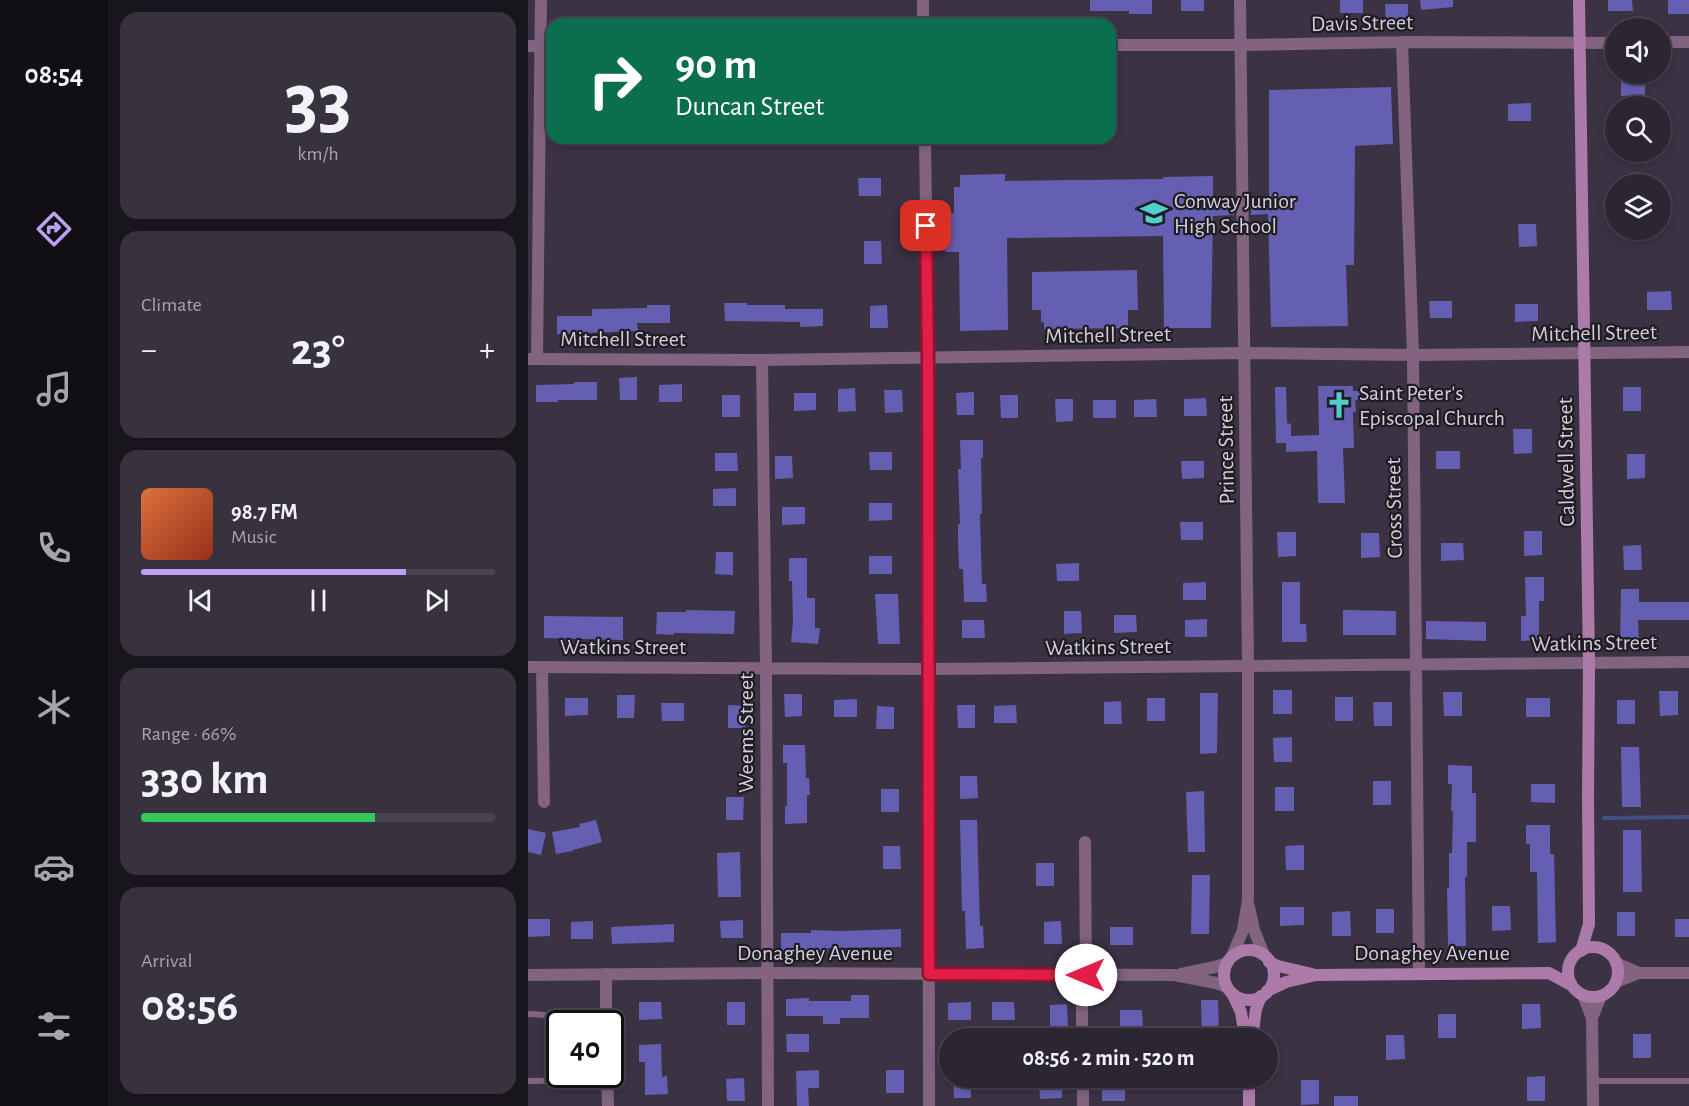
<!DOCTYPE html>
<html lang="en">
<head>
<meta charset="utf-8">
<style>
	body { margin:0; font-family:"Alegreya Sans",sans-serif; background:#38323f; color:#f1f3f6; height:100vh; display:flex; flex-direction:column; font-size:22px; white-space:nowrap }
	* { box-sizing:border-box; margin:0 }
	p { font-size:20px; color:#a6a5ac }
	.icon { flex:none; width:33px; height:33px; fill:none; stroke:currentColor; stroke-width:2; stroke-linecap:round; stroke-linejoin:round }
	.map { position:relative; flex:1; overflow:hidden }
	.drawer { display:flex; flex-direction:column; gap:12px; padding:12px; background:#18151c; width:420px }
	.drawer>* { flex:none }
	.guide { position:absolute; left:18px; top:18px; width:570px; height:126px; border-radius:18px; box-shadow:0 3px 9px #0003,0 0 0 2px #48434e; background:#0b6e4f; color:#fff; overflow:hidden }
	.fabs { position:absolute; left:1077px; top:18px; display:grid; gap:12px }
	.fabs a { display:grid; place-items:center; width:66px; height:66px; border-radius:50%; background:#2c2633; box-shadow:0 3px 9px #0003,0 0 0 2px #48434e; font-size:30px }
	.speed { position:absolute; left:18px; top:1010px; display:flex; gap:12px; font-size:30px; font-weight:700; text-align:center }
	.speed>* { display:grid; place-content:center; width:78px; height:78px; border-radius:50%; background:#2c2633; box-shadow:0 3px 9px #0003,0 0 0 2px #48434e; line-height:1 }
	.speed .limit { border:3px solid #111; border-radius:9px; background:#fff; color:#111 }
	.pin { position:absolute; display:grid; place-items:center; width:51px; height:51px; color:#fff; margin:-26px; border-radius:12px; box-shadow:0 3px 9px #0006 }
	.me { position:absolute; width:66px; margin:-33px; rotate:270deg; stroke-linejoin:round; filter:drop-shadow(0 0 4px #0008) }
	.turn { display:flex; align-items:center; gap:21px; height:126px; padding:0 30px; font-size:27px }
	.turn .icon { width:78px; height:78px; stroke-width:2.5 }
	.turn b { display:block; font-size:42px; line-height:51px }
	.big { font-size:45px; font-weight:700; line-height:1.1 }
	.drawer .tile { flex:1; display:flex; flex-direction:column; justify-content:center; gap:9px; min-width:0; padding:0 21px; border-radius:18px; background:#38323f }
	.drawer .dial { align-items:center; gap:0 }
	.dial b { font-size:78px; line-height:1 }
	.song { display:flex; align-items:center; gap:18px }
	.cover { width:72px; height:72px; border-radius:9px; background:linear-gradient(135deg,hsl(20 70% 55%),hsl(10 70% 35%)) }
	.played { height:6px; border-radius:3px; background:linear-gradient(90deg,#bca0f2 75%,#48434e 75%) }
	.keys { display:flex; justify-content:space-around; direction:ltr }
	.heat { display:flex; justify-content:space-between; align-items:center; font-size:33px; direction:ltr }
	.charge { height:9px; border-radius:4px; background:linear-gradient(90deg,#34c759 66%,#48434e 0) }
	.trip { position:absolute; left:411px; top:1028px; width:339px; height:60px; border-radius:30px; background:#2c2633; box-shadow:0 3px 9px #0003,0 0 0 2px #48434e; font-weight:700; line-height:60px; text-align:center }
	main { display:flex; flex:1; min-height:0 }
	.menu { display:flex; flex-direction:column; width:108px; justify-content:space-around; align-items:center; background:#120f14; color:#a6a5ac }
	.menu .icon { width:42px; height:42px }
	.menu .selected { color:#bca0f2 }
	.menu b { font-size:27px; color:#f1f3f6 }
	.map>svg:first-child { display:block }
</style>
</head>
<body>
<main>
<nav class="menu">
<b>08:54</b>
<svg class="icon selected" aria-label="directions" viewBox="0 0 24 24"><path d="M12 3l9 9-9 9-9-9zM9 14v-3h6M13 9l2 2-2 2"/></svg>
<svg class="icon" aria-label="music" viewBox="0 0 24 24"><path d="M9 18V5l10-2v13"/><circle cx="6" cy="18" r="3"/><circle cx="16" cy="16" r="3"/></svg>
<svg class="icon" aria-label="phone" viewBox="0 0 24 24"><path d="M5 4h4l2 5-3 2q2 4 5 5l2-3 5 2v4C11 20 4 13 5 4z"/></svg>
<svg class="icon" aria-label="climate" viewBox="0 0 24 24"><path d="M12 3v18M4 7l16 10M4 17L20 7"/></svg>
<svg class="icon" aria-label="car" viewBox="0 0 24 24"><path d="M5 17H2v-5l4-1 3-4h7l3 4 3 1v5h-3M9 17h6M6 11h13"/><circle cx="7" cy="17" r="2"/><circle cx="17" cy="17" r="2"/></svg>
<svg class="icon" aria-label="filters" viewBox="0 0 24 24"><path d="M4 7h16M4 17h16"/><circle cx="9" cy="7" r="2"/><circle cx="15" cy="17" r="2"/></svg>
</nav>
<section class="drawer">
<div class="tile dial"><b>33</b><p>km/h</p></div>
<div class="tile"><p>Climate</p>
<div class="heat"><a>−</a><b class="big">23°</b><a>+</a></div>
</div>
<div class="tile">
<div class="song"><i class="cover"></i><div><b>98.7 FM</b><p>Music</p></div></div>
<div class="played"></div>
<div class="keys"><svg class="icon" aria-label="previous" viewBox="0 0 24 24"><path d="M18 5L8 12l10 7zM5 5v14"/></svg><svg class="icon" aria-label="pause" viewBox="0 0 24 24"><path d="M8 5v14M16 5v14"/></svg><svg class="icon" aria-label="next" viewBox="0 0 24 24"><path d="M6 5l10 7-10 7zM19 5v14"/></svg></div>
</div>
<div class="tile"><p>Range · 66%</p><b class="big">330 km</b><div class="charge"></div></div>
<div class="tile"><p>Arrival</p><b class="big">08:56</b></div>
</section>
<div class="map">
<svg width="1161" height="1106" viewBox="0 0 1161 1106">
	<rect width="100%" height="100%" fill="#3b3244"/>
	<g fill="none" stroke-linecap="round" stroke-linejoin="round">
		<!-- stream -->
		<path stroke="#405085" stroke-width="4" d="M1076,818L1161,817"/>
	</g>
	<!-- building -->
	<path fill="#655fb2" d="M562,0H624V14H601V11H562Z
		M653,0H676V11H653Z
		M812,0H835V13H812Z
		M892,0H925V7L893,10Z
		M1080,0H1104L1105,11H1080Z
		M1140,0H1161V14H1140Z
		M857,4H880V22H858Z
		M1117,77V95L1093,96V78Z
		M863,87L865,144L827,146L826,265H818L820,326L743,327L740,214L723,215V202H741V90Z
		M1003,103V121H980V104Z
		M477,174V181L635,179V177L685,176V202H706V215L685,216L683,328H636L635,236L479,238L480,330L432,331L431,252H417L416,214L426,213V187H432V175Z
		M330,178H353V196H331Z
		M990,224H1008L1009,246L991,247Z
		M336,241H353L354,264H336Z
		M609,270L610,310H600V328L516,329V322H513V310H504V272Z
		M1143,291L1144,310H1119V292Z
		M901,301H924V318H902Z
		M196,303H219V305H257V309H295V326L272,327V322L197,321Z
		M987,304H1010V321L987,322Z
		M119,305H142V323H109L110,331L29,334V316H64V309L119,308Z
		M359,305L360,328H342V306Z
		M109,377V400H92L91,378Z
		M46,382H69V400H30V402H8V385L46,384Z
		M154,384V402H131V385Z
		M790,386H825V391H832V400H827L828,412H825L826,448H815L817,503H790L789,451L758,452V443H748L747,387H758L759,423L763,424V436L791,435Z
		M1095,387H1113V411H1095Z
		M327,388L328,411L310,412V389Z
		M356,390H374L375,412L357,413Z
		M446,392V415H429L428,393Z
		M266,393H288V410L266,411Z
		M194,395H212V417H194Z
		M472,395H490V418H473Z
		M678,398L679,416H656V399Z
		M527,399H545V421L528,422Z
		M628,399L629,417H606V400Z
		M565,400H588V418H565Z
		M985,429H1004V453L986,454Z
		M432,440H455V458H453L454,514H452L453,551L454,584H458L459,602H436L435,569H431L430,542V524H432L430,469H433Z
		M908,451H932V469H908Z
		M341,452H364V470H342Z
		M187,453H209L210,471H187Z
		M1099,454H1117V478L1099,479Z
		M247,456H264L265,478L247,479Z
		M653,461H676V478L654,479Z
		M208,488V506H185V489Z
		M341,503H364V520L341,521Z
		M254,507H277V524L254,525Z
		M652,522H675V540H653Z
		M996,531H1014V555L996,556Z
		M749,532H768V556L750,557Z
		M833,533H851L852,557L833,558Z
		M913,543H935L936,560L913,561Z
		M1113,545L1114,570H1096L1095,546Z
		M188,552H205V575L187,574Z
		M341,556H364V574H341Z
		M261,558H279V598H287V628H292L290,644L263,642L265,622L264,581H261Z
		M551,563V581H529L528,564Z
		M997,577H1016V601H1011V640L993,641V616H998Z
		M678,582V600H655V583Z
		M754,582H772V624H778L779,642H754Z
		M1093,589H1111V602H1161V620H1110L1111,643H1092Z
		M347,594H370L372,644H350Z
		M158,610L207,611L206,634L146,633L145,635L128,634L129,612H158Z
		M815,610L868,611V635H815Z
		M536,611H553L554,633L536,634Z
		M586,615H608L609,632L586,633Z
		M16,616L95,617V640L16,638Z
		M679,619V637H657V620Z
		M434,620H456L457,638H434Z
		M898,621L958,622V641L898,639Z
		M745,690H764V714H745Z
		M1131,691H1150V715L1132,716Z
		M915,692H934V716H916Z
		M672,693H690L689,753L672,754Z
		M256,694H274V716L257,717Z
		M89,695H107L106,718H89Z
		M807,697H825V721H807Z
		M37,698H60V715L37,716Z
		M619,698H637V721H619Z
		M998,698H1022V717H998Z
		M329,699V717H306V700Z
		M1089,700H1107V724H1089Z
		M593,701L594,724H576V702Z
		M845,702H864V726H846Z
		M133,703H156V721H134Z
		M200,705L218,706L217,728H200Z
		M429,705H447V728H430Z
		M488,705L489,723H466V706Z
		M349,706L366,707V729H348Z
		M764,737V762H746L745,738Z
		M255,745H277L278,778H281L282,795H279V823L257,824V806H259V763H255Z
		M1093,747H1111L1113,807H1094Z
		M920,765L944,766V793H948V842H939V877H937L938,946H920L919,888H921V853H924L925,811H923L924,784H920Z
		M432,776H449L450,798L432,799Z
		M845,781H863V805H845Z
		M1003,784H1027V803L1003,802Z
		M747,787H766V811H747Z
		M353,789H371V812H353Z
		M676,791L677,852H660L658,792Z
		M198,797H216L215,820H198Z
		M68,820L74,842L45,850V851L28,854L24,832L52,827L51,824Z
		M432,820H449L452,926H455L456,948L438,949L437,911H434Z
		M998,825H1022V854H1026L1028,942L1010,943L1009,872H1002V844H998Z
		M0,829L18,833L13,855L0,852Z
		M1095,830H1113L1114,892H1095Z
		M776,845V870H758L757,846Z
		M355,846H372L373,869H355Z
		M212,852L213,897H190L189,853Z
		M508,863H526V886H508Z
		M664,875H682L681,934H663Z
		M964,906H982L983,930L964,931Z
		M752,907H776V925L752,926Z
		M848,909H866V933H848Z
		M822,911L823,936H804V912Z
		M1089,912H1107V936H1089Z
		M0,919H22V936L0,937Z
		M1147,919H1161V937H1147Z
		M215,920V938H193L192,921Z
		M65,921V939H43V922Z
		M533,921L534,944H516V922Z
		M146,924V942L84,944L83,927Z
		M582,927H605V945H582Z
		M373,929V947L300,948L299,953L282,952V950L253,951V933H283V930L313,931Z
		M323,995H341V1018H312V1024H295V1016H258V999L281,998V1001H323Z
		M673,1000H690L691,1038H674Z
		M111,1002H133L134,1019L111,1020Z
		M199,1002H217V1025H199Z
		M443,1002V1020H420V1003Z
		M464,1002H486L487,1020H464Z
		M539,1004L540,1027H522V1005Z
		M994,1004H1012L1013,1028L994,1029Z
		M592,1010H614L615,1027H592Z
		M910,1014H928V1038H910Z
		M258,1034H281V1052H259Z
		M1105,1034H1123V1058H1105Z
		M858,1035H876L877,1059L858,1060Z
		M133,1044L134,1077L139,1076L140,1094L117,1095V1062H111V1045Z
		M291,1070V1088H280L281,1106H269L268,1071Z
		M358,1070H376V1093H358Z
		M1017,1076V1101H999V1077Z
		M425,1077H443V1098H426Z
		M216,1078L217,1101H199L198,1079Z
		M773,1080H791V1104L773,1105Z
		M511,1081H534V1098L512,1099Z
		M574,1083H597V1101H574Z
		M806,1096H830V1106H806Z"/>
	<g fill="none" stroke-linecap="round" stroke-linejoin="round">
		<!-- service -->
		<path stroke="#826380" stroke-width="6" d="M0,1014C10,1014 20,1016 29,1016C50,1017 58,1015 78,1022
			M0,1081L79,1080
			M1065,1081H1161"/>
		<!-- minor -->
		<path stroke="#826380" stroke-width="12" d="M395,0V24
			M874,42L885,355L891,973
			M1132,42H1161
			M582,45H713L874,42L1088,43
			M0,46H24
			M397,138L400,357L401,1106
			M0,359L234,360L716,353L885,355L1161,352
			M9,359L13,0
			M234,360L238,667L240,1106
			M0,667L401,669L1161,662
			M14,667L16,802
			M557,842L558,975
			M78,974V1023
			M554,975V1038
			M1055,995L1064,1018
			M79,1074L80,1106
			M555,1077V1106
			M1065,1106L1064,1018L1073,996"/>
		<!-- tertiary -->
		<path stroke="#826380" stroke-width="12" d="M721,907L726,930L736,955
			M704,956L715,930L720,900V665L712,0
			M1088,963L1111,973
			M653,974L687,967L699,963
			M0,975L238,973L646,975L688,983L699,987
			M1088,982L1111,973H1161"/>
		<!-- secondary -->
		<path stroke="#ac7ba9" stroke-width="12" d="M1051,0L1061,663L1060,797L1061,924L1053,951
			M1040 972a25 25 0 1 1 50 0a25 25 0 1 1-50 0Z
			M696 975a25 25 0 1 1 50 0a25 25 0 1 1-50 0Z
			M741,962L750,966L784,974
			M739,991L758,982L788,975L1021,973L1043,985
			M704,993L713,1012L717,1038
			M724,1038L728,1009L733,996
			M721,1077V1106"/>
	</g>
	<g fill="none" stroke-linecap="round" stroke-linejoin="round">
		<defs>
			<path id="route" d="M398,226L400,357L401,974L558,975"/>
		</defs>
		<!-- route casing -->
		<use href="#route" stroke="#92132f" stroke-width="15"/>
		<!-- route -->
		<use href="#route" stroke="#e11d48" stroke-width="10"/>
	</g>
	<!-- icons -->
	<defs>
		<symbol id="school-bare" viewBox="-9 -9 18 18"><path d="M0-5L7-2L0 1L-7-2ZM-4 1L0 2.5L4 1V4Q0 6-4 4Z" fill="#52cdce" stroke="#201c24" stroke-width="2.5" paint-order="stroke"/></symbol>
		<symbol id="church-bare" viewBox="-9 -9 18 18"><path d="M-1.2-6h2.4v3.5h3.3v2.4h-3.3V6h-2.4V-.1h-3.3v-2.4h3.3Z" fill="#52cdce" stroke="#201c24" stroke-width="2.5" paint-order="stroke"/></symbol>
	</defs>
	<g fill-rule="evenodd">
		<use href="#school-bare" x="607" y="194" width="38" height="38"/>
		<use href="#church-bare" x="792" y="386" width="38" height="38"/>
	</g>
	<g text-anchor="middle" stroke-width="4.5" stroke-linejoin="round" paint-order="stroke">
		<!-- street labels -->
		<g font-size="22" fill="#d4ceda" stroke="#201c24">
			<text transform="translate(834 22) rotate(-1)" y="8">Davis Street</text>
			<text transform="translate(1066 332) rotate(-1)" y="8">Mitchell Street</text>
			<text transform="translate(580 334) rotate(-1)" y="8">Mitchell Street</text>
			<text x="95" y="346">Mitchell Street</text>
			<text transform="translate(697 450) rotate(-91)" y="8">Prince Street</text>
			<text transform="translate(1037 462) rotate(-91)" y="8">Caldwell Street</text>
			<text transform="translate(865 508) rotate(-91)" y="8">Cross Street</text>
			<text transform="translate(1066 642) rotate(-1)" y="8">Watkins Street</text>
			<text x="95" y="654">Watkins Street</text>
			<text transform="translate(580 646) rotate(-1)" y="8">Watkins Street</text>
			<text transform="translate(217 733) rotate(-90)" y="8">Weems Street</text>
			<text x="287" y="960">Donaghey Avenue</text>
			<text x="904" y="960">Donaghey Avenue</text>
		</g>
		<!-- poi labels -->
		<g font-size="22" fill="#d4ceda" stroke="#201c24" text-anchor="start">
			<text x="646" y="208">Conway Junior<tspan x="646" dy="25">High School</tspan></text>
			<text x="831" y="400">Saint Peter's<tspan x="831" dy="25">Episcopal Church</tspan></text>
		</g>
	</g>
</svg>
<div class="fabs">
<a><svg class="icon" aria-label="sound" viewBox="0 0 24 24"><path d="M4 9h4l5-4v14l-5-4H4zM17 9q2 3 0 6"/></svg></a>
<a><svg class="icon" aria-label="search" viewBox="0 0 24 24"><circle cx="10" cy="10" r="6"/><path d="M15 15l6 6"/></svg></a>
<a><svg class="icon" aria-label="layers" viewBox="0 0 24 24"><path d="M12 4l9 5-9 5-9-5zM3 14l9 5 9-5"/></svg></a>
</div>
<div class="speed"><div class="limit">40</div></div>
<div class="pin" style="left:398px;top:226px;background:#d93025"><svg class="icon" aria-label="arrive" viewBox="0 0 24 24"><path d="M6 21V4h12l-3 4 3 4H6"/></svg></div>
<svg class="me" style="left:558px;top:975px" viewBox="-20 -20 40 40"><circle r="19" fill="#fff"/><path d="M0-13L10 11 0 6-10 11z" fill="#e11d48"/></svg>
<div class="trip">08:56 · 2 min · 520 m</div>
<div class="guide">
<div class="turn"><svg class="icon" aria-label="right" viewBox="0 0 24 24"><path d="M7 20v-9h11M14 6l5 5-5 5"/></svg><div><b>90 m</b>Duncan Street</div></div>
</div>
</div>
</main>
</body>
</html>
